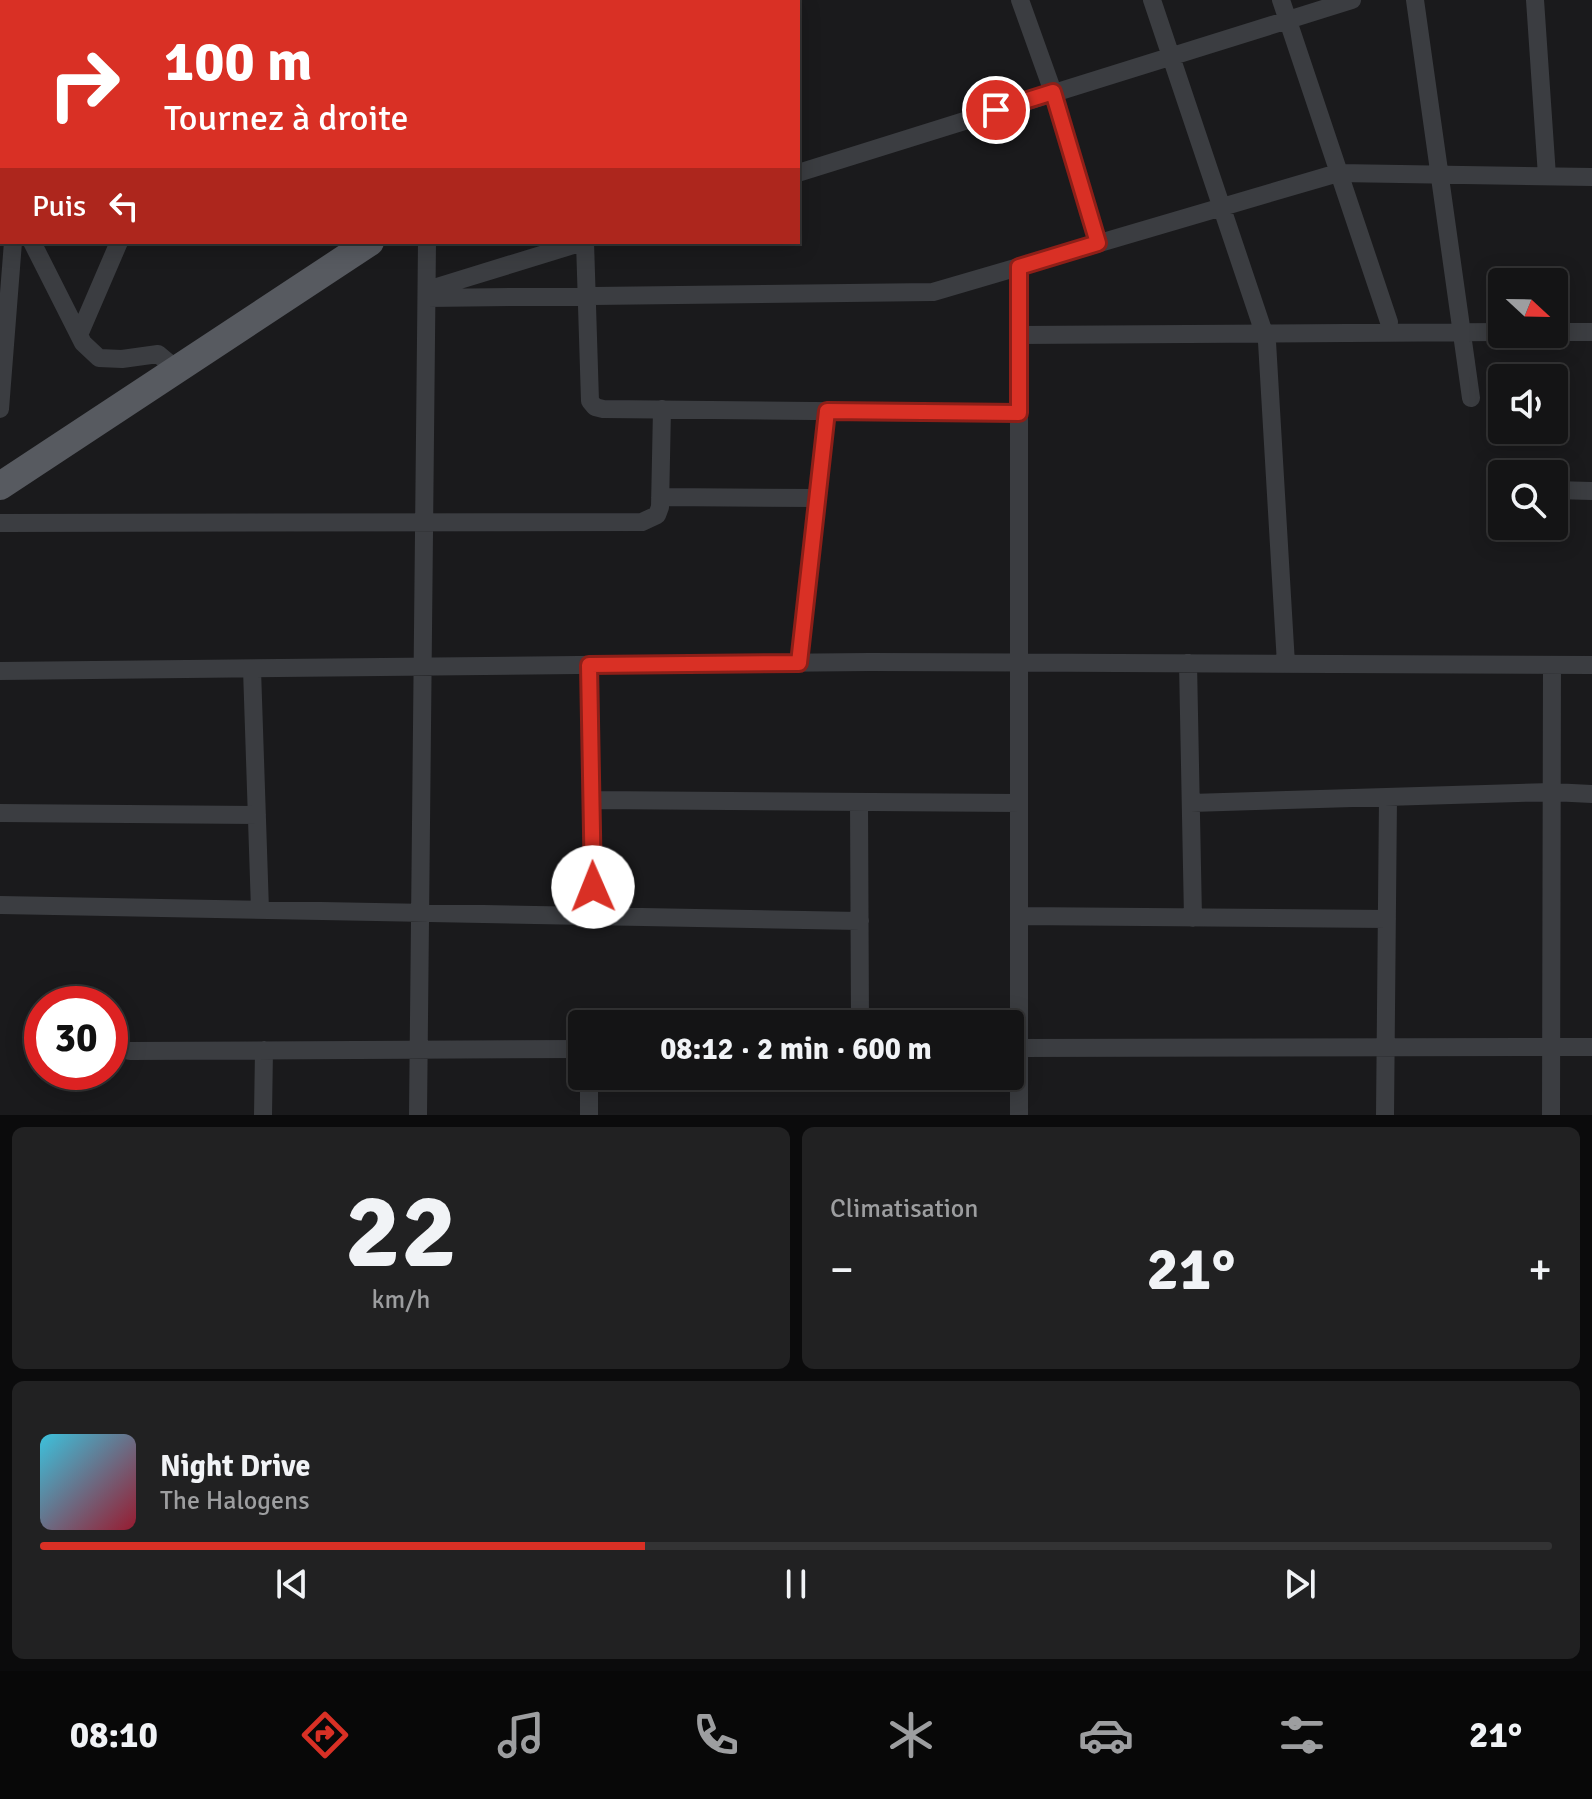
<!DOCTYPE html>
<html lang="fr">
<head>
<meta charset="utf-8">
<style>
	body { margin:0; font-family:Signika,sans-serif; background:#212122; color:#f1f3f6; height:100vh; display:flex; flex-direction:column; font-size:30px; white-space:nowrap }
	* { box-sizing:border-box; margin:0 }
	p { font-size:26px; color:#9d9ea0 }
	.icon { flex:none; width:44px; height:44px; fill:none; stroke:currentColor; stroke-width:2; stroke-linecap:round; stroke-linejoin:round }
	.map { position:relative; height:1115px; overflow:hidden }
	.details { display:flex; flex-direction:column; gap:12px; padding:12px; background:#0b0b0c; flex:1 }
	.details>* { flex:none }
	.top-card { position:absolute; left:0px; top:0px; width:800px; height:244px; box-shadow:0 4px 20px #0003,0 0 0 2px #333334; background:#d93025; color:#fff; overflow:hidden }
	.needle { width:52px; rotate:112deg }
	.controls { position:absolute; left:1488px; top:268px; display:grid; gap:16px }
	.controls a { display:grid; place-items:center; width:80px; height:80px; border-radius:8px; background:#141415; box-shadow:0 4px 20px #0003,0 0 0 2px #333334; font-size:40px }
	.speed { position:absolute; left:24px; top:986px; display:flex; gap:16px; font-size:40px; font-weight:700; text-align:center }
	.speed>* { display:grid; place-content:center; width:104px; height:104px; border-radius:50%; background:#141415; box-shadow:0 4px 20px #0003,0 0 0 2px #333334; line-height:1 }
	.speed .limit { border:12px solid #d22; background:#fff; color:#111 }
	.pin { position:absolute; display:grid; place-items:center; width:68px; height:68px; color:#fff; margin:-34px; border:4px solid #fff; border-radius:50%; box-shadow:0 2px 8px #0007 }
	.me { position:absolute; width:88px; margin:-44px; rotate:359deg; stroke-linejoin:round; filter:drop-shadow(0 0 6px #0008) }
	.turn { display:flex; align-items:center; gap:28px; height:168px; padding:0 32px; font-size:36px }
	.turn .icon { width:104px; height:104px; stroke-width:2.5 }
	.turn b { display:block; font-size:56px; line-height:68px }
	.then { display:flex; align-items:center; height:76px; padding:0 32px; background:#0003; gap:16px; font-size:30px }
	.big { font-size:60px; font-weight:800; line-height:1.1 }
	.details .widget { flex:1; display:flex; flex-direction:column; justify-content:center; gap:12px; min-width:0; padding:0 28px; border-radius:12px; background:#212122 }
	.details .dial { align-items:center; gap:0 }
	.dial b { font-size:104px; line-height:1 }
	.song { display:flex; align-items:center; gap:24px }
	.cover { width:96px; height:96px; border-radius:12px; background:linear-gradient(135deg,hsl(190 70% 55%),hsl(350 70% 35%)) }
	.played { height:8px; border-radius:4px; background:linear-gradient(90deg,#d93025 40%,#333334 40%) }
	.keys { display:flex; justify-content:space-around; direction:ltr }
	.heat { display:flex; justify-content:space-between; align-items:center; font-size:44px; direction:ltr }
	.details .tiles { flex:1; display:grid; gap:12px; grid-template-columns:1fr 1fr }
	.widget:last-child { grid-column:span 2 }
	.trip { position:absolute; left:568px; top:1010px; width:456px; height:80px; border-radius:8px; background:#141415; box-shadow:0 4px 20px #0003,0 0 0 2px #333334; font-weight:800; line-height:80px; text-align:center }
	.tabs { display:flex; height:128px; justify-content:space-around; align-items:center; background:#080808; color:#9d9ea0 }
	.tabs .icon { width:56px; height:56px }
	.tabs .on { color:#d93025 }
	.tabs b { font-size:36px; color:#f1f3f6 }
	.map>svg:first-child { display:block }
</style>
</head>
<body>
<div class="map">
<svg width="1592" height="1115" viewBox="0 0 1592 1115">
	<rect width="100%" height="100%" fill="#1a1a1c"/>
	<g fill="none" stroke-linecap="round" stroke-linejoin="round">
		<!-- street -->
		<path stroke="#3b3d41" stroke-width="18" d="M181,0L184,2
			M390,0L391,2
			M1020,0L1053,92L1098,243
			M1152,0L1267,342L1286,664
			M1281,0L1389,322
			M1415,0L1471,398
			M1535,0L1547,176
			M31,2V0
			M304,2L306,0
			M330,2V0
			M611,2V0
			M0,97H2
			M798,173L1352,0
			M32,242L83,343L99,358L122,359L158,354L176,369
			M585,242L590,401L595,407L603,409L1019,413
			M427,290L583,242
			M427,298L933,292L1338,173L1592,177
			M1554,332H1592
			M79,335L119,242
			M1019,335L1502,332
			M0,409L13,242
			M1554,490L1592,491
			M660,497L817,498
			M0,523L642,522L657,515L660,507L662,409
			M799,663L827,411
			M1188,663L1193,918
			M589,665L594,916
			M252,669L260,910
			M0,671L870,662L1592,665
			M592,800L1019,803
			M859,802L860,1024
			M1191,803L1552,792L1592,794
			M0,813L257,815
			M0,905L860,921
			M1019,916L1387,919
			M1010,1048L1592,1047
			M130,1051L582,1049
			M589,1076V1115
			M263,1115L264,1050
			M418,1115L427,242
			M1019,1115V267
			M1385,1115L1388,798
			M1551,1115L1552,665"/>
		<!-- primary -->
		<path stroke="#575a60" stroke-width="28" d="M764,2L768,0
			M0,486L370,242"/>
	</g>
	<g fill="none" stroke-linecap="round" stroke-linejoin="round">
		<defs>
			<path id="route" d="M593,887L589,665L799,663L827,411L1019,413V267L1098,243L1053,92L996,110"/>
		</defs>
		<!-- route casing -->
		<use href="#route" stroke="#8d1f18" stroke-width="20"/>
		<!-- route -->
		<use href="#route" stroke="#d93025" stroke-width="14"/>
	</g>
</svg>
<div class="controls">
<a><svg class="needle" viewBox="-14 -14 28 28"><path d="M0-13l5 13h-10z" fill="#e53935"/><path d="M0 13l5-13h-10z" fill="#9d9ea0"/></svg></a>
<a><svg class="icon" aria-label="sound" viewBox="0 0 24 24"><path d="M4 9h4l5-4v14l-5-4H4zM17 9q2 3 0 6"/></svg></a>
<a><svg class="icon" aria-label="search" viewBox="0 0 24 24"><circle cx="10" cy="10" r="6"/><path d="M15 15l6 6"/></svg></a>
</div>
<div class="speed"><div class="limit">30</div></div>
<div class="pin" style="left:996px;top:110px;background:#d93025"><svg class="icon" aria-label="arrive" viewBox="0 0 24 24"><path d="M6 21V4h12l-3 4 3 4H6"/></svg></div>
<svg class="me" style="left:593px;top:887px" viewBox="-20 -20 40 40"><circle r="19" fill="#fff"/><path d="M0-13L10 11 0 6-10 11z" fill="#d93025"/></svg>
<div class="trip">08:12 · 2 min · 600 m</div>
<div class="top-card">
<div class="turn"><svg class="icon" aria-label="right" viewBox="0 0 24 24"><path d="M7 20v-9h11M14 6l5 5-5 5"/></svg><div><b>100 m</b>Tournez à droite</div></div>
<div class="then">Puis<svg class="icon" aria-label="left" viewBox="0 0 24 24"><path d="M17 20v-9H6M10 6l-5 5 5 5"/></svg></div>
</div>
</div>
<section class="details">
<div class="tiles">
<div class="widget dial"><b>22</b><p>km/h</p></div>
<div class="widget"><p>Climatisation</p>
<div class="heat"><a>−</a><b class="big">21°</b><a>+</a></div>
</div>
<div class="widget">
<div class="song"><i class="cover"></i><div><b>Night Drive</b><p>The Halogens</p></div></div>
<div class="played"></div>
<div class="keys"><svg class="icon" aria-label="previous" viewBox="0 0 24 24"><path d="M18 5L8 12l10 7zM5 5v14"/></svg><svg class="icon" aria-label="pause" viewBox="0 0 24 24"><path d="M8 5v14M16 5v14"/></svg><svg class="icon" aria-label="next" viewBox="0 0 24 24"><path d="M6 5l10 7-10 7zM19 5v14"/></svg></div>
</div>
</div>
</section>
<nav class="tabs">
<b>08:10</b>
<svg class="icon on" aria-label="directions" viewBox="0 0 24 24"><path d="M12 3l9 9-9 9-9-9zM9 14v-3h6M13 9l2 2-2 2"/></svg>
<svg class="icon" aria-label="music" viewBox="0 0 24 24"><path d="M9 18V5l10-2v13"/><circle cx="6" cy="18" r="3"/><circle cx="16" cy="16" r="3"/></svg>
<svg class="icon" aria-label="phone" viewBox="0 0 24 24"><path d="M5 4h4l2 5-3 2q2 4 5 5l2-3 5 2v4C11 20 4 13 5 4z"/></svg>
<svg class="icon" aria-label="climate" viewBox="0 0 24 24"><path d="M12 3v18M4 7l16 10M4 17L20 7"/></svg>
<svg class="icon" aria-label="car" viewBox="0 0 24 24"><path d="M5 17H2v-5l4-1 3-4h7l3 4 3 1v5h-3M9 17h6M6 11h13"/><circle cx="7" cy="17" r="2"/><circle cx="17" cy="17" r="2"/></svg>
<svg class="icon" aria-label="filters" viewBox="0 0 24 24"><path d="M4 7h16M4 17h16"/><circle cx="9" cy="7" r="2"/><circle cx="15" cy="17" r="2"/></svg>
<b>21°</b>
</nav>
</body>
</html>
